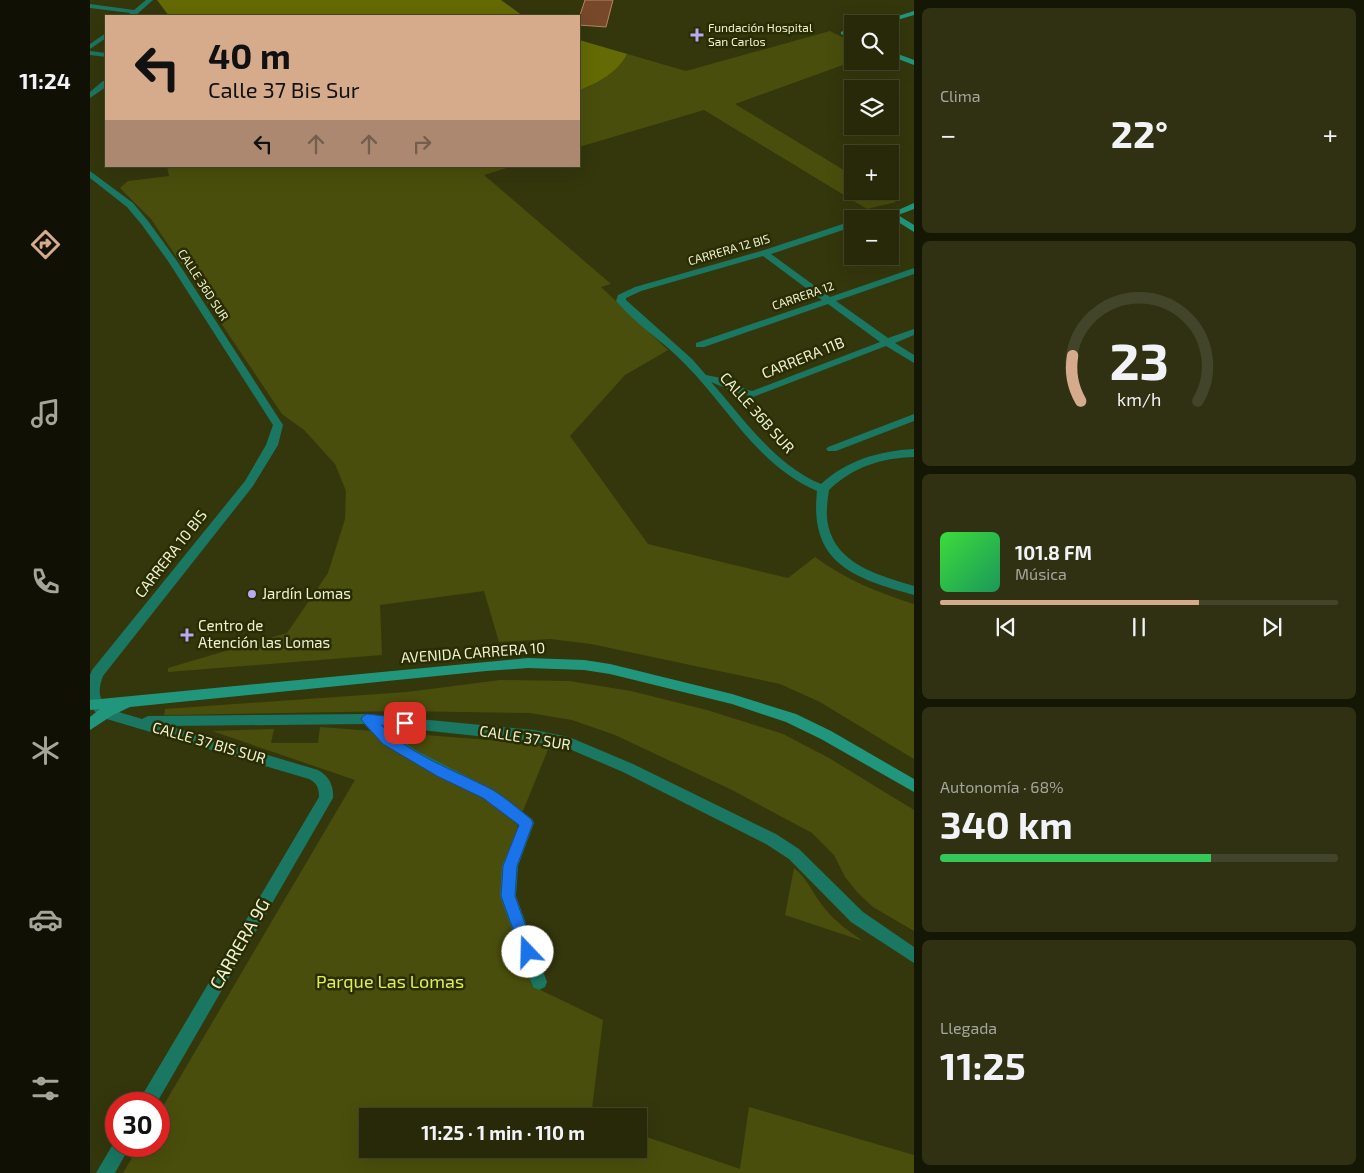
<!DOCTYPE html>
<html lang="es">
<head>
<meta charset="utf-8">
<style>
	body { margin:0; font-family:"Exo 2",sans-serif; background:#2f3112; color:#f1f3f6; height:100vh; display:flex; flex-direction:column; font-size:19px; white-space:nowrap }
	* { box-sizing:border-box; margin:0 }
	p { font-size:16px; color:#a4a69c }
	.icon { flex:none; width:28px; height:28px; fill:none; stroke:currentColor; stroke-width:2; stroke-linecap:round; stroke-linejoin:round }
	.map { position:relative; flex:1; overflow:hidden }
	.details { display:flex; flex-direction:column; gap:8px; padding:8px; background:#151705; width:450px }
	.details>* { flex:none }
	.hud { position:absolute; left:15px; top:15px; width:475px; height:152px; border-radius:0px; box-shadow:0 5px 20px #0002,0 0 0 1px #43452a; background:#d6ab8b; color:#111; overflow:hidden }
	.buttons { position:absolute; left:754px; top:15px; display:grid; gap:10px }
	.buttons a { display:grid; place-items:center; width:55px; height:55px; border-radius:0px; background:#272909; box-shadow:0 5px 20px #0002,0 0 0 1px #43452a; font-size:25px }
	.speed { position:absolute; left:15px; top:1092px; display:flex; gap:10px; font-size:25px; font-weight:700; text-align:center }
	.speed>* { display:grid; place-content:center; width:65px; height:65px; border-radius:50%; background:#272909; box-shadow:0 5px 20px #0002,0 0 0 1px #43452a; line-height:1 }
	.speed .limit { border:8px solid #d22; background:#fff; color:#111 }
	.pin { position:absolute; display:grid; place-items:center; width:42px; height:42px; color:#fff; margin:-21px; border-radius:10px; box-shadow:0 2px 8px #0006 }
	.me { position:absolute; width:55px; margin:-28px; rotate:339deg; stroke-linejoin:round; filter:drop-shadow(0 0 4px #0008) }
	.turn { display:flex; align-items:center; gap:18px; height:105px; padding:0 20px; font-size:22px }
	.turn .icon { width:65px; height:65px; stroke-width:2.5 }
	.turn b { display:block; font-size:35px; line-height:42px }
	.lanes { display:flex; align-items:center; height:48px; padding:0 20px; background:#0003; justify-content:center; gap:25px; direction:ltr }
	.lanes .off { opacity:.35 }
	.big { font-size:38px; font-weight:700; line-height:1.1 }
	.details .card { flex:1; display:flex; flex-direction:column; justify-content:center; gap:8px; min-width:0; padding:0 18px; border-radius:8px; background:#2f3112 }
	.details .dial { align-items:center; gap:0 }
	.dial svg { height:130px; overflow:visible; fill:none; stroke:#43452a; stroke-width:7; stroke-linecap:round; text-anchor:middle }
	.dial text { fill:#f1f3f6; stroke:none }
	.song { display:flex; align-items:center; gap:15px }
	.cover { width:60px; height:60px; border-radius:8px; background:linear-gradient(135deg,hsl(120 70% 55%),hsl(150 70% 35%)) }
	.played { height:5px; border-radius:2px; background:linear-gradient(90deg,#d6ab8b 65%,#43452a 65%) }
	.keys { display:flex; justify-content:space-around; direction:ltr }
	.heat { display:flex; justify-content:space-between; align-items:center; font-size:28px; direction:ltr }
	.charge { height:8px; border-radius:4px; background:linear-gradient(90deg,#34c759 68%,#43452a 0) }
	.trip { position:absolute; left:269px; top:1108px; width:288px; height:50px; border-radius:0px; background:#272909; box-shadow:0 5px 20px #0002,0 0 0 1px #43452a; font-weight:700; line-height:50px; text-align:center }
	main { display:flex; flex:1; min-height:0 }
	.tabs { display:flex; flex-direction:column; width:90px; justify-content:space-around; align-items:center; background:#101004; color:#a4a69c }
	.tabs .icon { width:35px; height:35px }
	.tabs .active { color:#d6ab8b }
	.tabs b { font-size:22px; color:#f1f3f6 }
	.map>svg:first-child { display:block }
</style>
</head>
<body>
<main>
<nav class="tabs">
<b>11:24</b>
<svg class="icon active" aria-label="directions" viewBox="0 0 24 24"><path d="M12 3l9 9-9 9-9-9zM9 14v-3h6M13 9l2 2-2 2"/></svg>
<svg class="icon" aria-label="music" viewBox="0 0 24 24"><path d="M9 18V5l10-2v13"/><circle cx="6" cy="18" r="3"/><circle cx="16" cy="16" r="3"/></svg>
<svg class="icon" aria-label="phone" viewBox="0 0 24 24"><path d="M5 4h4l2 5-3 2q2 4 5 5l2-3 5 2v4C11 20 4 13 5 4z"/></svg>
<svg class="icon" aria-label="climate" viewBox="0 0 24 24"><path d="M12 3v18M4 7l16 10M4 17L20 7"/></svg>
<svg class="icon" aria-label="car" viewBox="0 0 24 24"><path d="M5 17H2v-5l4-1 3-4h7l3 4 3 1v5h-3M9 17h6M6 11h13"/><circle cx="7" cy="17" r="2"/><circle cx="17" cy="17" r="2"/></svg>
<svg class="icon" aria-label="filters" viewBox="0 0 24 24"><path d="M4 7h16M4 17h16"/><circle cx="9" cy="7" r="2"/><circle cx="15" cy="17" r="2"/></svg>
</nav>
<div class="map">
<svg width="824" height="1173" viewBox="0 0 824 1173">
	<rect width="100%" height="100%" fill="#34370c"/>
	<!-- green -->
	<path fill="#4a4e0c" d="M740,31L762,42V61H764L645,104L762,175V191H789L806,202L777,209L614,110L489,147V40L596,71Z
		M77,166H423L394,175L521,284L511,287L578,350L535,375L480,436L558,544L698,578L725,557C755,579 788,593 824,604V759L730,702L690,684L501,644L460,639L409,642L394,591L290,605L292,655L78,672V668L197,633L238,573L255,519L256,491L245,464L214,430L192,414L61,219L30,188L38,181L79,176Z
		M410,680L479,681L541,691L617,710L693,734L739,758L824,810V931L783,907L768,893L755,877L744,855L722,833L642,790L525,735L482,720L440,713L309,711L74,715L75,709L317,692Z
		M230,727L399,740L459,747L428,823L419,914L442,986L513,1020L501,1116H278V1149H548V1134L650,1169L659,1107L824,1155V1173H33L49,1146H69V1113L265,780L122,731L184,729L181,743H228Z
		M704,868C717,878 722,892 732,905C743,920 757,930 773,941L695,915Z"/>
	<!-- forest -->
	<path fill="#646a04" d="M67,0H411L433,16H79Z
		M489,40L537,54C528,72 508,83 489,90Z"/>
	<!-- building -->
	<path fill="#774829" stroke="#b78463" d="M495,0H523L516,27L489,25V18Z"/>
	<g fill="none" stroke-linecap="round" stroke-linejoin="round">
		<!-- street -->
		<path fill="#1a7762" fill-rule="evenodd" d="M56,0H63L45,16H38L40,13L0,8V4L44,10Z
			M16,33V38L0,49V44Z
			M0,51L16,53V57L0,55Z
			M13,81H16V87L0,98V92Z
			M0,171L43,203L58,221L87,261L193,425L188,445L163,486L13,676C0,710 28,711 52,719L58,716L277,714L444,730L479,737L543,764L686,834L709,849L773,912L824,947V963L761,922L699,859L676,844L533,772L477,748L444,742L293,726L325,750L405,791L442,819L444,823L428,866L426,896L457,982L455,987L449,990L443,987L441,982L410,896L412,866L429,825C418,816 407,807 395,799C353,774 308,760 274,724L79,726L228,770C239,776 244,786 243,798L66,1104H47L229,797C229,788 227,783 219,779L10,717L0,706V675L2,670L155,481L176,445L183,425L78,261L52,225L37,207L0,178Z
			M801,212L804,213V217L783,219Z
			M762,221V227L681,254L740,297L824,268V274L746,301L798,338L824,329V335L805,343L824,355V363L796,346L663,397L647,393L621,382C654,419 684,464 731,484C757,460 789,451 824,449V457C791,458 763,467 739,490C737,504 735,519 740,532C751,566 794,577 824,586V595C764,578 719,564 727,491C667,465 638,407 594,363C573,341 545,324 526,301L528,295L545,287L671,251ZM673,256L732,300L606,343V347H614L738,304L790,342L662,391L658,390L631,378L616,375L602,359L536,300V298L551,291Z
			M824,414V421L746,451H738L736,449L738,447Z
			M26,1139V1146H40L25,1173H6Z"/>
		<!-- secondary -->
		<path fill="#20977d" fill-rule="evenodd" d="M824,11V15L794,24H783Z
			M753,31L762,35V39L751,34V32Z
			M800,51L824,60V65L800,56Z
			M824,203V209L808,215L824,225V232L797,215Z
			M438,658L494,660L520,664L642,694L706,714L741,731L824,779V792L731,739L696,722L642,704L520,674L494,670L438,668L396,671L40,707L23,715L0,730V717L10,709L0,710V700Z"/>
	</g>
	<!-- route -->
	<path fill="#1a73e8" stroke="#114b97" d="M277,714L320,719L321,723L320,726L315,728L291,725C320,755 364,770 401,789C415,797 428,809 441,819L443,823L427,866L425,896L445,952L443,957L438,959L433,957L411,896L413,866L429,825L393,798L347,776L293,744L273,722L271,719L273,716Z"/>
	<!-- markers -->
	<g fill="#baaaf6" stroke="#2a2d01" stroke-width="2">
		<path d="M604.5 27.5h5v5h5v5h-5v5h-5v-5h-5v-5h5z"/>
		<circle cx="162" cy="594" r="5"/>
		<path d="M94.5 627.5h5v5h5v5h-5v5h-5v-5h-5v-5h5z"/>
	</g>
	<g text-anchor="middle" stroke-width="5" stroke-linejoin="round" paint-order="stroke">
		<!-- far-poi labels -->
		<g font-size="12" fill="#eef2d5" stroke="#2a2d01" text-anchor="start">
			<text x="618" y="32">Fundación Hospital<tspan x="618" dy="14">San Carlos</tspan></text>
		</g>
		<!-- far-street labels -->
		<g font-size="12" fill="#eef2d5" stroke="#2a2d01">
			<text transform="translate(639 250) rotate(-16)" y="4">CARRERA 12 BIS</text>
			<text transform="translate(113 285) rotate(57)" y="4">CALLE 36D SUR</text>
			<text transform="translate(713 296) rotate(-19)" y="4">CARRERA 12</text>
		</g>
		<!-- street labels -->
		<g font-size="15" fill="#eef2d5" stroke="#2a2d01">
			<text transform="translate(713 358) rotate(-22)" y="5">CARRERA 11B</text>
			<text transform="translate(667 413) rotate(48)" y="5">CALLE 36B SUR</text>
			<text transform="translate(81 554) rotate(-52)" y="5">CARRERA 10 BIS</text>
			<text transform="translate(383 653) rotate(-4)" y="5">AVENIDA CARRERA 10</text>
			<text transform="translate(435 738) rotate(9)" y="5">CALLE 37 SUR</text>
			<text transform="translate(119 743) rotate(16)" y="5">CALLE 37 BIS SUR</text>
		</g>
		<!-- poi labels -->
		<g font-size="15" fill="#eef2d5" stroke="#2a2d01" text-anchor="start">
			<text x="172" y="599">Jardín Lomas</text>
			<text x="108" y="631">Centro de<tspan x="108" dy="17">Atención las Lomas</tspan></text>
		</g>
		<!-- near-street labels -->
		<g font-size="18" fill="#eef2d5" stroke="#2a2d01">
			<text transform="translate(150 944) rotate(-60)" y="6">CARRERA 9G</text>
		</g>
		<!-- near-park labels -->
		<g font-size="18" fill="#e1ed58" stroke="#2a2d01">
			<text x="300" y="988">Parque Las Lomas</text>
		</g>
	</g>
</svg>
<div class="buttons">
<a><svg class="icon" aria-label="search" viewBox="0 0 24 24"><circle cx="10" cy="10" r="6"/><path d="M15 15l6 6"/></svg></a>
<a><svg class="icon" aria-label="layers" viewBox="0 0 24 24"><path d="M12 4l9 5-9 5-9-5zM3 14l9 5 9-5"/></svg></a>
<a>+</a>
<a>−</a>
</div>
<div class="speed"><div class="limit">30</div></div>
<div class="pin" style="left:315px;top:723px;background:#d93025"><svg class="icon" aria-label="arrive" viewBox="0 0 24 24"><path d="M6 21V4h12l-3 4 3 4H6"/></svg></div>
<svg class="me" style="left:438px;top:952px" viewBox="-20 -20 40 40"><circle r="19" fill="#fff"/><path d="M0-13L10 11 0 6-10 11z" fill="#1a73e8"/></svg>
<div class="trip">11:25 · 1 min · 110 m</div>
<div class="hud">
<div class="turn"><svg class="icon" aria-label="left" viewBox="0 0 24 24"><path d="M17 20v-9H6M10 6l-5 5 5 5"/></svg><div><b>40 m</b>Calle 37 Bis Sur</div></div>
<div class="lanes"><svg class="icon" aria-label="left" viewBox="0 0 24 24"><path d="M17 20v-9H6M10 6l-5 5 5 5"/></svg><svg class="icon off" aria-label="ahead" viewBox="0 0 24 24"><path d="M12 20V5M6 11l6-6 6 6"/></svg><svg class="icon off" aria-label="ahead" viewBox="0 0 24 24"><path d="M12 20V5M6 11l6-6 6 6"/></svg><svg class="icon off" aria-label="right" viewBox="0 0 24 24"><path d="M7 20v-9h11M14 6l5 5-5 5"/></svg></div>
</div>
</div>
<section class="details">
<div class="card"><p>Clima</p>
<div class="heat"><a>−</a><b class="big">22°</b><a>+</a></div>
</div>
<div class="card dial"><svg viewBox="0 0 100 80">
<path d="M14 69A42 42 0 1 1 86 69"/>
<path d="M14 69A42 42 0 0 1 9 41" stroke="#d6ab8b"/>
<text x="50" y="56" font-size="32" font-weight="700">23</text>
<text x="50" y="72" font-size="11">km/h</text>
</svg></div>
<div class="card">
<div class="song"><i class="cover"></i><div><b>101.8 FM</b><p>Música</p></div></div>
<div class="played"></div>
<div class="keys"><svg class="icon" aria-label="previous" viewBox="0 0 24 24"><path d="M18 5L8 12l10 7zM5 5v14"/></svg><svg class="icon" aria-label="pause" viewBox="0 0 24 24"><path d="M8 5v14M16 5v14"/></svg><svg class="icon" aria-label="next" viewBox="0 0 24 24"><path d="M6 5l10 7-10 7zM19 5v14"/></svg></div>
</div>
<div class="card"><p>Autonomía · 68%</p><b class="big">340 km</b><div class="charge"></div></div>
<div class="card"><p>Llegada</p><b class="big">11:25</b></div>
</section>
</main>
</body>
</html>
